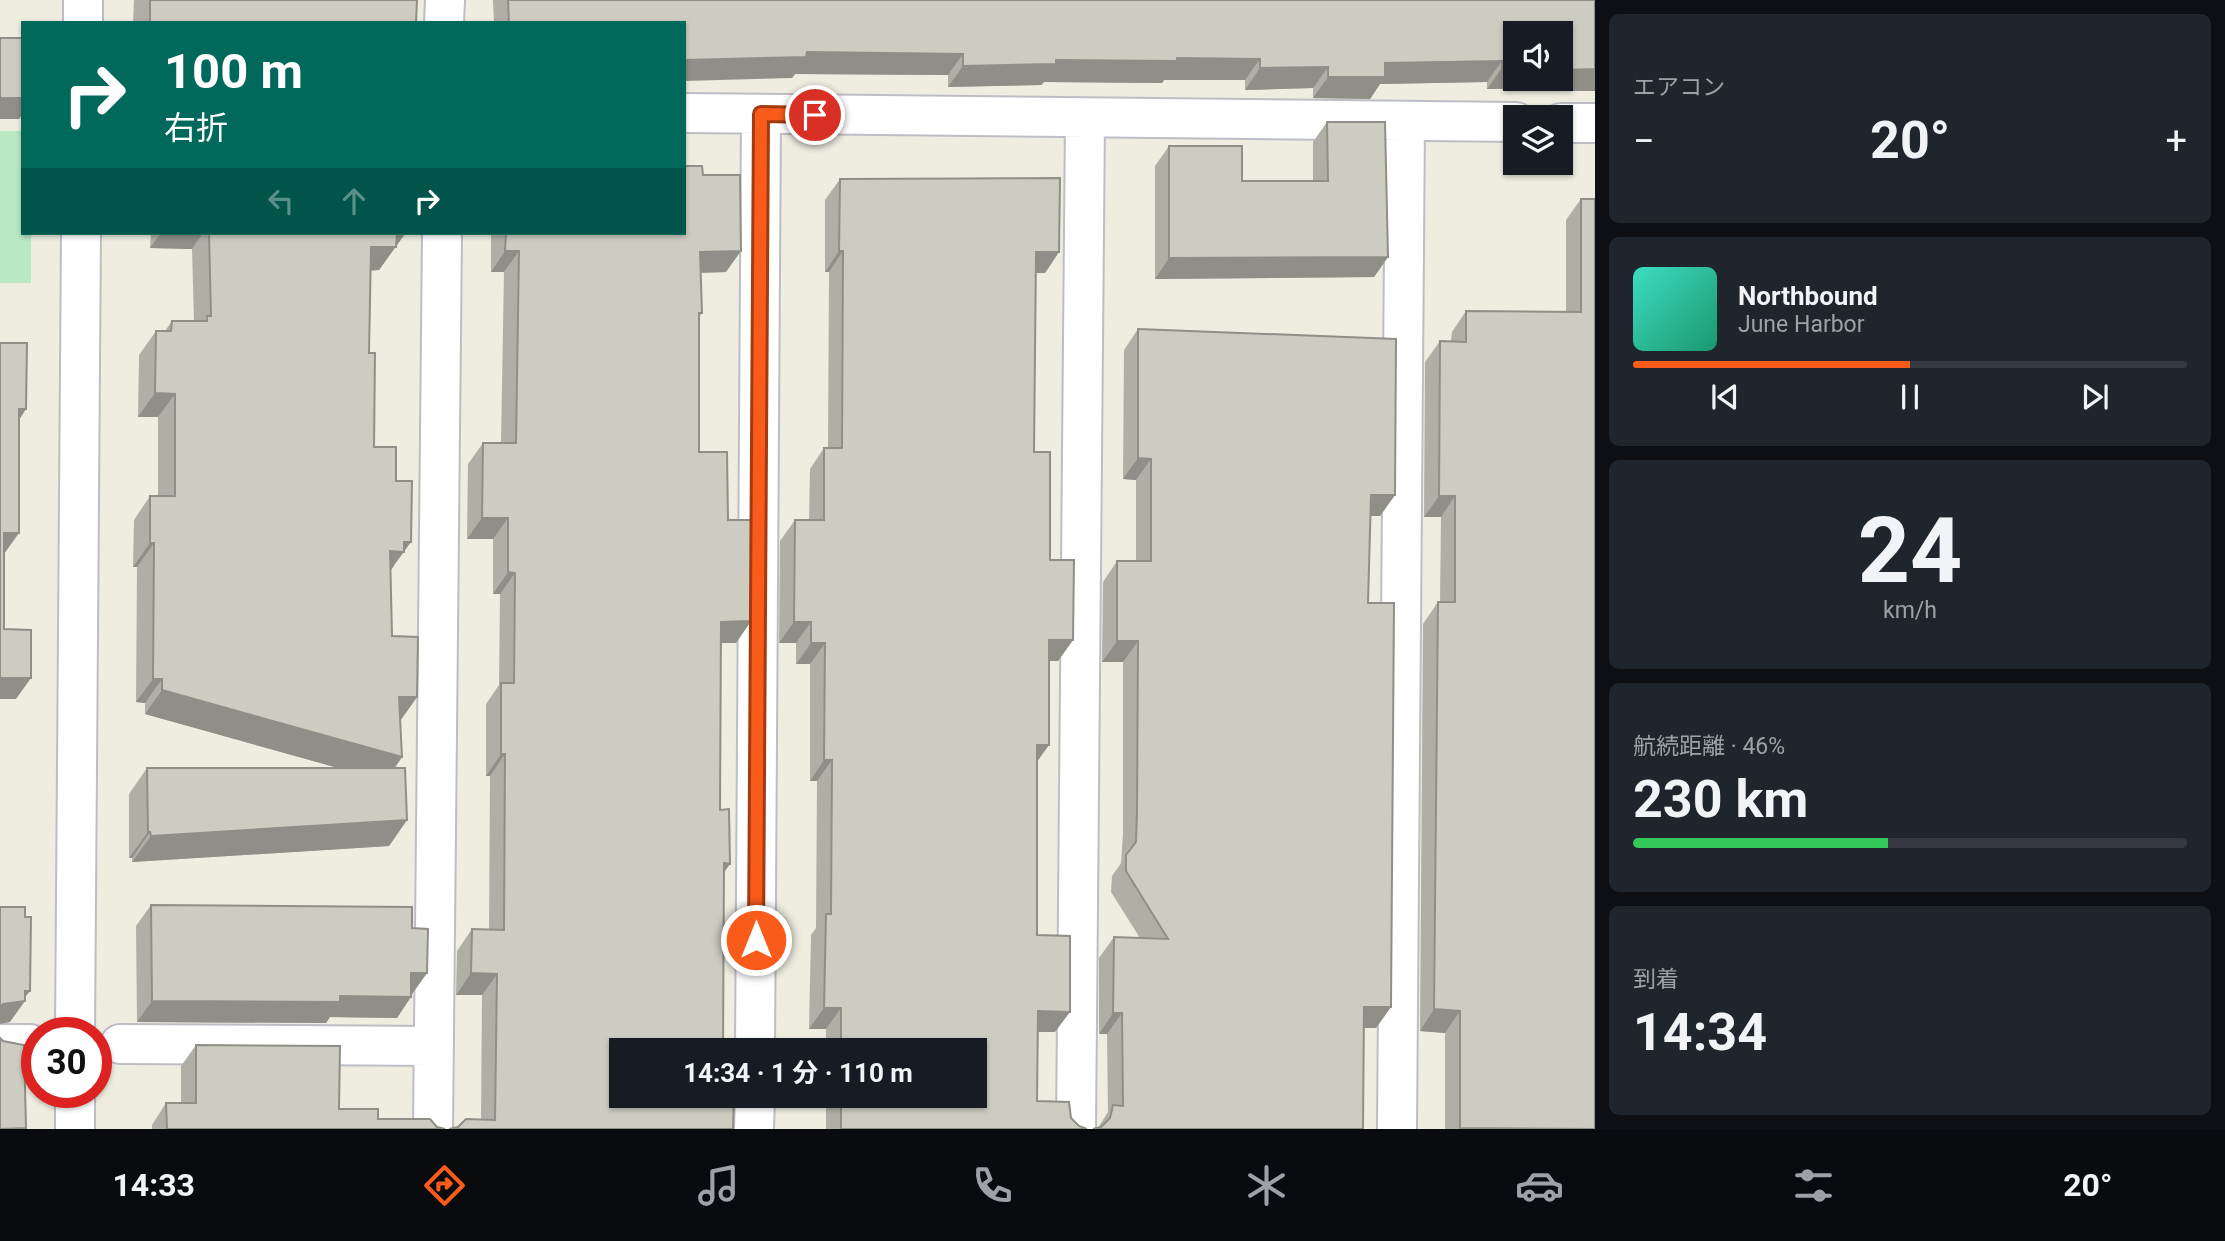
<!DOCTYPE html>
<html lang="ja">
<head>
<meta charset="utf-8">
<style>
	body { margin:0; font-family:Roboto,"Noto Sans JP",sans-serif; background:#20242c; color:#f1f3f6; height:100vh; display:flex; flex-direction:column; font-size:26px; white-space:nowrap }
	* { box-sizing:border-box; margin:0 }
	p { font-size:23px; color:#9ea1a6 }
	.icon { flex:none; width:38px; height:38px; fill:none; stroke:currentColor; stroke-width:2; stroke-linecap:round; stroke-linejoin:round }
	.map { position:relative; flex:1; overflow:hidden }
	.sheet { display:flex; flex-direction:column; gap:14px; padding:14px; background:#0d0f14; width:630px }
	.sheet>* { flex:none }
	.hud { position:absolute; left:21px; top:21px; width:665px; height:214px; border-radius:0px; box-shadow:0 2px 5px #0004; background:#00695c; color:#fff; overflow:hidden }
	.fabs { position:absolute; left:1503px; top:21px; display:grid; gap:14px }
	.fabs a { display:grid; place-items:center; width:70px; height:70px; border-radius:0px; background:#171b24; box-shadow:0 2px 5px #0004; font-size:35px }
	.speed { position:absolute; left:21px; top:1017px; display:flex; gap:14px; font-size:35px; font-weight:700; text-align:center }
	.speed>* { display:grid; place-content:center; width:91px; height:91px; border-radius:50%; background:#171b24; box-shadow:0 2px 5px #0004; line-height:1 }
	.speed .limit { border:10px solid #d22; background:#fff; color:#111 }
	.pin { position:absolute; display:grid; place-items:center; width:60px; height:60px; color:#fff; margin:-30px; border:4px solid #fff; border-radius:50%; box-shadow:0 2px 7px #0007 }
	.me { position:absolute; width:77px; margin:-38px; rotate:0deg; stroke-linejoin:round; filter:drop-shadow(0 0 5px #0008) }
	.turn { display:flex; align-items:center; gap:24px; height:147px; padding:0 28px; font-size:32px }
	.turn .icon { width:91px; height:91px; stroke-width:2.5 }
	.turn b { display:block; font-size:49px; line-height:60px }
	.lanes { display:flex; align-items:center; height:66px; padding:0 28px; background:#0003; justify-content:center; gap:35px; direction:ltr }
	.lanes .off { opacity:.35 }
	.big { font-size:52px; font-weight:700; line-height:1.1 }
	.sheet .card { flex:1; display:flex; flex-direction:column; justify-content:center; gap:10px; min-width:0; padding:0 24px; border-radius:10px; background:#20242c }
	.sheet .dial { align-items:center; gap:0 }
	.dial b { font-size:91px; line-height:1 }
	.song { display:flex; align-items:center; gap:21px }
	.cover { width:84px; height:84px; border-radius:10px; background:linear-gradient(135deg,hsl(170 70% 55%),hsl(160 70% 35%)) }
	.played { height:7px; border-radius:4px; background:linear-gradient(90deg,#f95b1a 50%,#363941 50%) }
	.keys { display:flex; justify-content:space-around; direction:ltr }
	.heat { display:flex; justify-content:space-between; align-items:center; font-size:38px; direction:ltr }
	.charge { height:10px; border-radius:5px; background:linear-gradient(90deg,#34c759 46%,#363941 0) }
	.trip { position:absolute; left:609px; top:1038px; width:378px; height:70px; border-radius:0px; background:#171b24; box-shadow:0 2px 5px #0004; font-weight:700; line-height:70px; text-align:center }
	.tabs { display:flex; height:112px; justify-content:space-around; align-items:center; background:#090b0e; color:#9ea1a6 }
	.tabs .icon { width:49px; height:49px }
	.tabs .selected { color:#f95b1a }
	.tabs b { font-size:32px; color:#f1f3f6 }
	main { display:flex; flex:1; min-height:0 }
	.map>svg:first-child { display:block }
</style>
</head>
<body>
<main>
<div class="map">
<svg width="1595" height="1129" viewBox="0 0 1595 1129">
	<rect width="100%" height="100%" fill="#eeede0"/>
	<!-- green -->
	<path fill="#b9e8c3" d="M0,131H23V233H31V283H0Z"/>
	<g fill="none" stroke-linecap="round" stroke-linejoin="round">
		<defs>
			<path id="minor" d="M83,23V0
				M444,23L445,0
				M684,113L1516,122
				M1561,123H1595
				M75,1032L81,233
				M0,1044H30
				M120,1044L434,1046
				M755,1050L761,114
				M75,1129V1092
				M433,1129L442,233
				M754,1129L755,1096
				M1076,1129L1085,118
				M1397,1129L1405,121"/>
		</defs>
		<!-- minor casing -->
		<use href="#minor" stroke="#bdbec5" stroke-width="42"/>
		<!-- minor -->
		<use href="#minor" stroke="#fff" stroke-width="38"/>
	</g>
	<!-- wall -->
	<path fill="#b0afa6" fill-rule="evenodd" d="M134,0H417L416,23H133Z
		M493,0H1595V91H1550V88L1487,89V82L1380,84L1370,99L1313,98V88L1245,90V80H1164L1162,83L1044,82L1041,85L948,87V75L795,74L792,78L684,23H494ZM1561,33V79H1516Z
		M1327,122L1388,257L1374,277L1155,279V166L1169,146L1242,181H1313V142Z
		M703,175L726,272L701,273L702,313L699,317V452L728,520L751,621L736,643H721L720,810L724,872L621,1096L458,1127L481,1120L482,995H456L457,951L472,929L489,930L490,776H486V704L499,685L500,594H493V539H467L468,464L483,443H501L504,272H491V233H684Z
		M840,179L1059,252L1045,273H1036L1034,452L1050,560L1073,640L1058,661H1049L1037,761V935L1055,1032H1037V1101L1071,1118L1079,1126L1087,1129H826V1096H975V1050H826V1029H809L811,935L816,928L817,781H810V664H796V643H779L780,541L795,520H809L810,469L824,448H828L829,272H825V200Z
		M1581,199L1595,1129H1445V1033L1420,1031L1423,624L1438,602H1440L1441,517H1424L1425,362L1440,341H1451L1452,332L1466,311L1566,312V220Z
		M151,233H405L379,270L370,271L369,353L374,447L394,566L391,570L392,636L417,697L400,721L402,757L395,768L407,820L389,846L132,862V858H129V794L147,768H338L145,714V703L136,702L137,567H133L134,520L150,496H158V417H138L139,355L156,331H165L172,321H194L192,249L150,248Z
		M1138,329L1395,495L1380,516H1371L1368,603L1391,1007L1376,1028H1364L1098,1128L1108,1112L1107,1034H1099V958L1114,937L1140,938L1111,892L1112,876L1121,863L1123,833V662H1102L1103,582L1117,561H1136V480L1123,479L1124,350Z
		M151,905L412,928L427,973L412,994H411L397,1018L330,1017L326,1023L137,1022L136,926Z
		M196,1045L339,1109L378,1119L437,1127L445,1129H152V1125L166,1103H181V1066Z"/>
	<!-- shaded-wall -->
	<path fill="#908f87" d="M807,52L963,54L948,75L795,74L792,78L684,81V60Z
		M1177,58L1260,59L1245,80H1164L1162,83L1044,82L1041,85L948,87L963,66L1056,60Z
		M1502,61L1487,82L1380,84L1370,99L1313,98L1328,77L1385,63Z
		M1328,67L1313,88L1245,90L1260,68Z
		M1516,67V79H1556L1550,88L1487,89L1502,68Z
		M1595,69V91H1550L1558,79H1561V74L1564,70Z
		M0,98H23V114L19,119H0Z
		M161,233H203L192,249L150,248Z
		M397,234H405L379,270L354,271L371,247Z
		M505,251H519L504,272H491Z
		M741,251L726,272L686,273L700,252Z
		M839,251H843L829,272H825Z
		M1036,252H1059L1045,273H1021Z
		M1388,257L1374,277L1155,279L1169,258Z
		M155,393L175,394L158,417H138Z
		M19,409H26L12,431Z
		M1138,458L1151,459L1136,480L1123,479Z
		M1371,495H1395L1380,516H1357Z
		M1439,496H1455L1441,517H1424Z
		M482,518H508L493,539H467Z
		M4,533H19L4,554Z
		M404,542H411L387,575L390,551Z
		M150,543H154L137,567H133Z
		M508,572L515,573L500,594H493Z
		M751,621L736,643H707L721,622Z
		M794,622H811L796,643H779Z
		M1049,640H1073L1058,661H1034Z
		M1117,641H1138L1123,662H1102Z
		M811,643H825L810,664H796Z
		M0,678H31L16,699H0Z
		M153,679H162L145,703L136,702Z
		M162,690L402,757L385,781L145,714Z
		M399,697H417L400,721Z
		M1037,745H1049L1034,766Z
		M501,754H505L490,776H486Z
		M824,760H832L817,781H810Z
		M407,820L389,846L132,862L151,836Z
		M148,832H150L132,858H129Z
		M724,863L730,864L715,885Z
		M411,973H427L412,994H397Z
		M471,973L497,974L482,995H456Z
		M25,991H30L22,1001H25L10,1022L0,1024V1008L3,1004Z
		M340,996L411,997L397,1018L330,1017L326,1023L137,1022L152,1001Z
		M1364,1007H1391L1376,1028H1349Z
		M824,1008H841L826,1029H809Z
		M1434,1009L1460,1011L1445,1033L1420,1031Z
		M1038,1011L1070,1012L1055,1032H1023Z
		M1113,1013H1122L1107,1034H1099Z"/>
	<!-- building -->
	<path fill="#cdccc1" stroke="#908f87" stroke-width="2" d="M150,0H417L416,23H150Z
		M508,0H1595V69L1564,70L1565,67H1561V33H1516V67L1502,68V61L1385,63V77H1328V67L1260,68V59L1177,58V61L1056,60V64L963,66V54L807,52L806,57L684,60V23H509Z
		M0,38H23V98H0Z
		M1327,122H1385L1388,257L1169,258V146H1242V181H1328Z
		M684,166H702L703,175H740L741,251L700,252L702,313H699V452H727L728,520H751V621L721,622L720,810L729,809L730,864L724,863L723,1050H621V1096H734L733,1129H449L458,1127L466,1119L495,1120L497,974L471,973L472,929L504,930L505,754H501V683H514L515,573L508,572V518H482L483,443H516L519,251H505L506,233H684Z
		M1060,178L1059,252H1036L1034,452H1050V560H1074L1073,640H1049V745H1037V935L1070,936V1012L1038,1011L1037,1101L1069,1102L1071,1118L1079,1126L1087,1129H841V1096H975V1050H841V1008H824L826,914H831L832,760H824L825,643H811V622H794L795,520H824V448H842L843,251H839L840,179Z
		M1581,199H1595V1129L1460,1128V1011L1434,1009L1438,602H1455V496H1439L1440,341L1466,342V311L1581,312Z
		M209,233H405V234H397L396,247H371L369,353H375L374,447H396V481H412L411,542H404V552L390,551L392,636L418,637L417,697H399L402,757L162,690V679H153L154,543H150V496H175V394L155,393L156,331H171L172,321H207V316H211Z
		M1138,329L1396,339L1395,495H1371L1368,603H1394L1391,1007H1364L1363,1129H1093L1101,1127L1110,1118L1113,1105L1123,1106L1122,1013H1113L1114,937L1168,939L1126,871V855L1136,842L1137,812L1138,641H1117V561H1151V459L1138,458Z
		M0,343H27L26,409H19V533H4V629L31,630V678H0Z
		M147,768H405L407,820L151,836L150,832H148Z
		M151,905L412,907V928L428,929L427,973H411V997L340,996V1002L152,1001Z
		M0,907H25V917H31L30,991H25V1001L3,1004L0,1008Z
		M0,1038L3,1041L24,1045L26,1128L0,1129Z
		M196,1045L340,1046L339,1109H378V1119H430L437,1127L445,1129H167L166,1103H196Z"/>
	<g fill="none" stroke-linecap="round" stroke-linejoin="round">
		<defs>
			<path id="route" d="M756,940L761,114L815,115"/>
		</defs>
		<!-- route casing -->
		<use href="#route" stroke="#a23b11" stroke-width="18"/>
		<!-- route -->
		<use href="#route" stroke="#f95b1a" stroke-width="12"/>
	</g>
</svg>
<div class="fabs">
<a><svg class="icon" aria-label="sound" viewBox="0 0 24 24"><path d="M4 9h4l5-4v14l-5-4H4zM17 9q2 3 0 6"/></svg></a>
<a><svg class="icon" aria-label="layers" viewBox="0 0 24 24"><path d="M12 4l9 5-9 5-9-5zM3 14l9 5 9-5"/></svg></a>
</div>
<div class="speed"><div class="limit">30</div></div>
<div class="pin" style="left:815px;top:115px;background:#d93025"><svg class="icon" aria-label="arrive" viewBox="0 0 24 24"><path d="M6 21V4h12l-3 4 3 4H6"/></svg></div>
<svg class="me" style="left:756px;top:940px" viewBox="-20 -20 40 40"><circle r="17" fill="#f95b1a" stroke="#fff" stroke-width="3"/><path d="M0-11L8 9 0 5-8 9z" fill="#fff"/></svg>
<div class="trip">14:34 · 1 分 · 110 m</div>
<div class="hud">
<div class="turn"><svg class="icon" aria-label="right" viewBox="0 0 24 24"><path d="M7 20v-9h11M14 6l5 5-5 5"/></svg><div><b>100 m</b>右折</div></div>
<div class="lanes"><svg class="icon off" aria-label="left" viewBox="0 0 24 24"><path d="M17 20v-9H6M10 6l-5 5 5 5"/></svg><svg class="icon off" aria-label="ahead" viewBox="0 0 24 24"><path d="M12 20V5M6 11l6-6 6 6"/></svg><svg class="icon" aria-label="right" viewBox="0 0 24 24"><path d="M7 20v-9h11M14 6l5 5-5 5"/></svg></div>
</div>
</div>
<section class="sheet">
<div class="card"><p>エアコン</p>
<div class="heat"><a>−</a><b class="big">20°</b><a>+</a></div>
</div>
<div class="card">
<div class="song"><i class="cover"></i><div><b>Northbound</b><p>June Harbor</p></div></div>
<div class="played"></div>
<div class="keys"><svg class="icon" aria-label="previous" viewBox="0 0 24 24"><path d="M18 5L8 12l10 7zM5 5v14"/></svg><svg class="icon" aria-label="pause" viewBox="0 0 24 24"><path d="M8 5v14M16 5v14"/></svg><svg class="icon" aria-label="next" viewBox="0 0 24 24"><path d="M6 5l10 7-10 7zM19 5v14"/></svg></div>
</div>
<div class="card dial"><b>24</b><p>km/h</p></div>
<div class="card"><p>航続距離 · 46%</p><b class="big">230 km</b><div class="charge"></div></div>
<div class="card"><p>到着</p><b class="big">14:34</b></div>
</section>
</main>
<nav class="tabs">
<b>14:33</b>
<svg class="icon selected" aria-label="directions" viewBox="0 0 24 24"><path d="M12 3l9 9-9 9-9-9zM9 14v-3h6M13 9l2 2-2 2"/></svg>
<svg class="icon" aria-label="music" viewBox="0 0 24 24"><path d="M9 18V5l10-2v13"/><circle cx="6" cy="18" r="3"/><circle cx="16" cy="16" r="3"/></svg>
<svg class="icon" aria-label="phone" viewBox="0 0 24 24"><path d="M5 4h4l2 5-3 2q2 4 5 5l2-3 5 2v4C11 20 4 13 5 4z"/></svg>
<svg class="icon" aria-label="climate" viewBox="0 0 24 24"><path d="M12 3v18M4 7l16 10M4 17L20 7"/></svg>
<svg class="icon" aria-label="car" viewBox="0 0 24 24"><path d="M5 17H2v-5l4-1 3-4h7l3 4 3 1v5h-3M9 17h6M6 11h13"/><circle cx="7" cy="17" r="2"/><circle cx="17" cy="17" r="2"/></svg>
<svg class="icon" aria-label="filters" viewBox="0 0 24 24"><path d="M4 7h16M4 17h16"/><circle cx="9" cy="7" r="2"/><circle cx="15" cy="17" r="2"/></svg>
<b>20°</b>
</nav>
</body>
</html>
